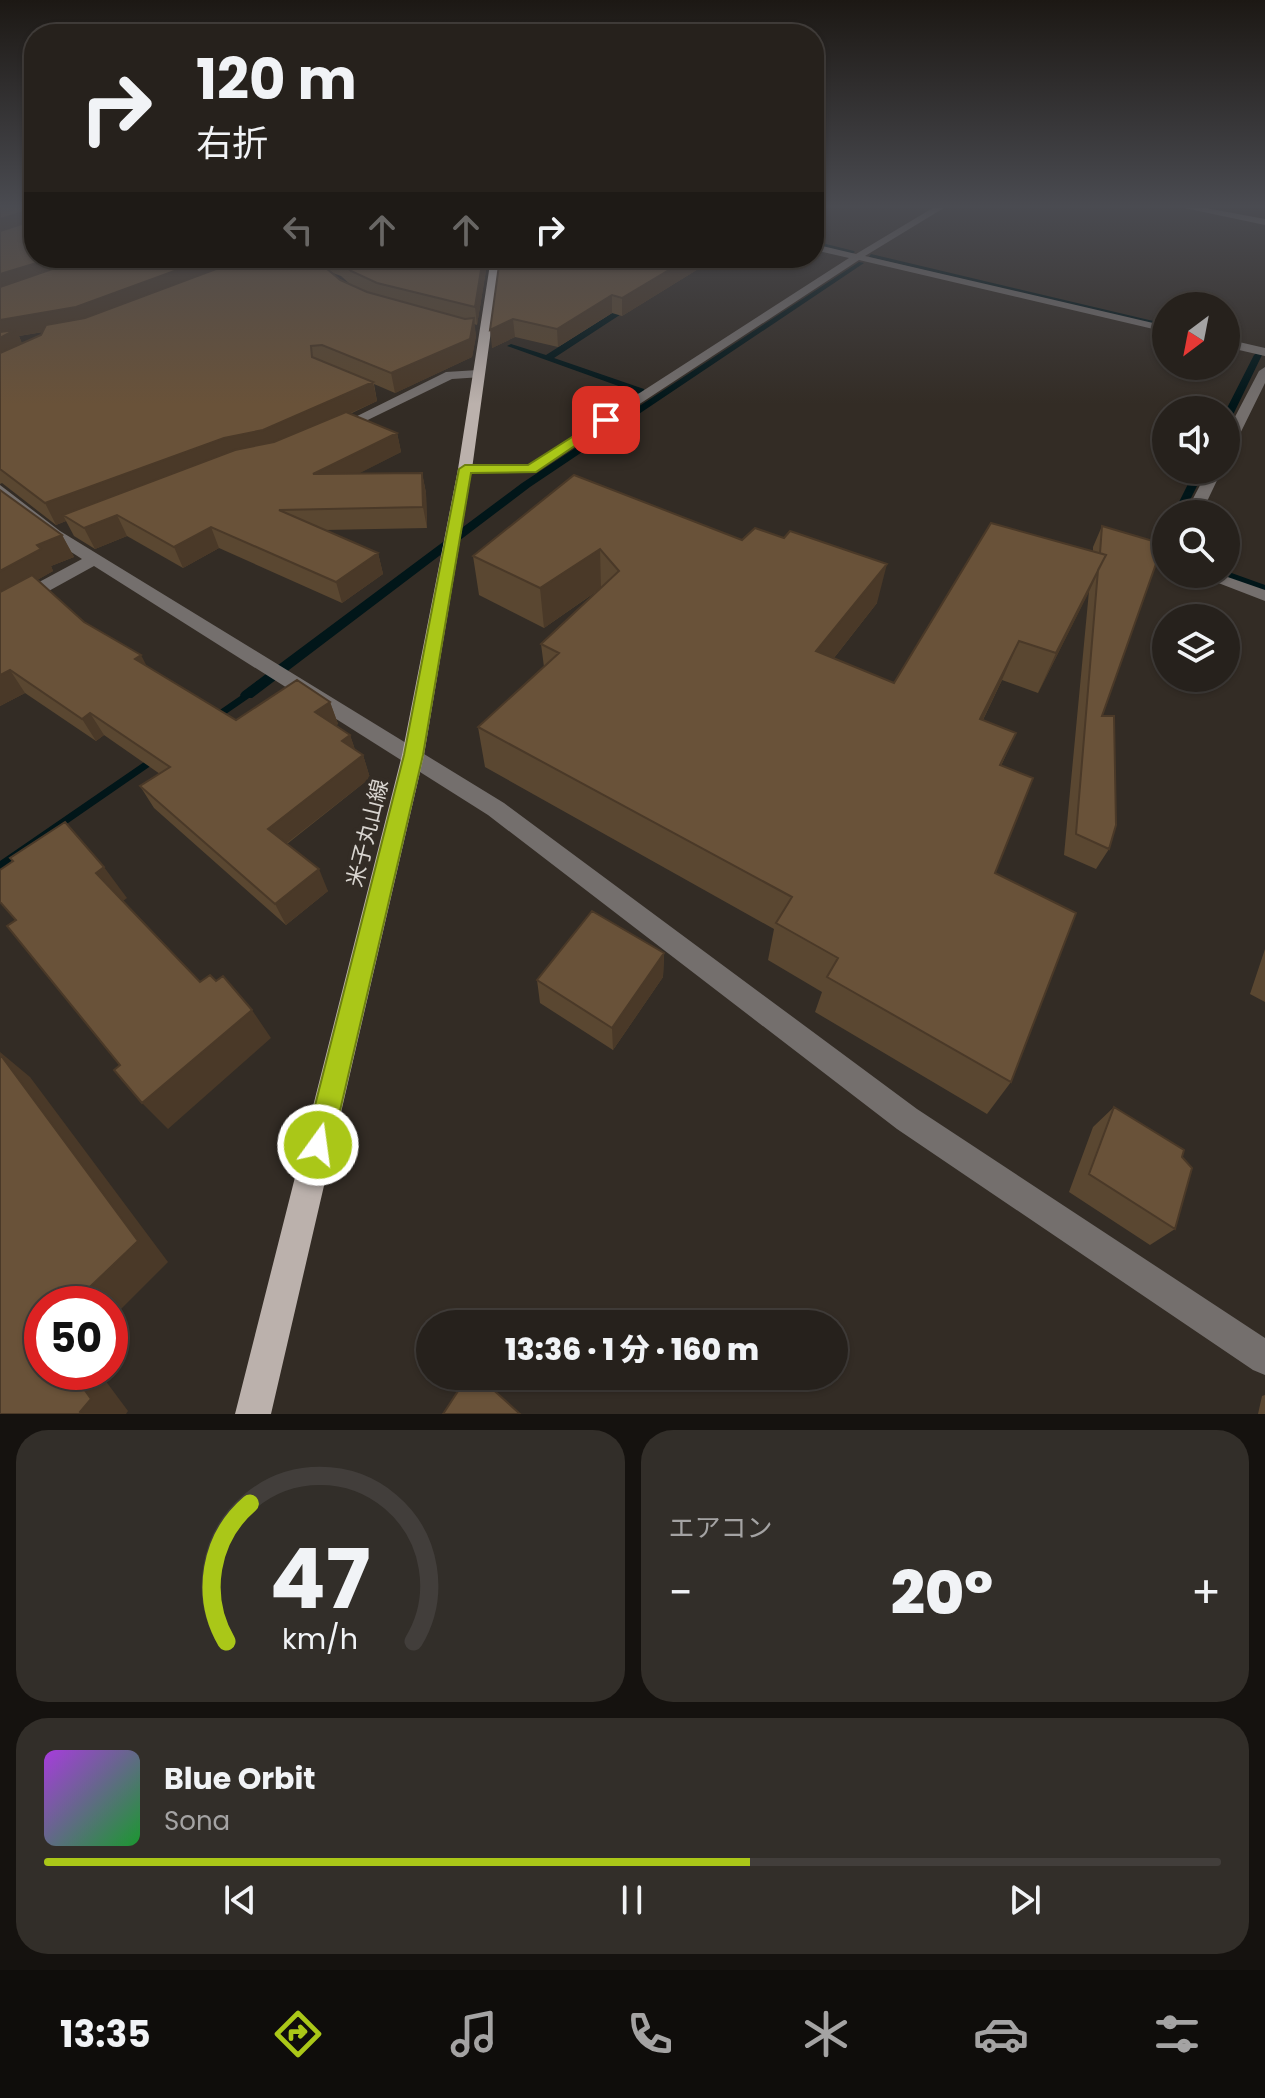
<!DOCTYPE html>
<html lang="ja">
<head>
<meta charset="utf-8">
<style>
	body { margin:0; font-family:Poppins,"Noto Sans JP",sans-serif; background:#322e29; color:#f1f3f6; height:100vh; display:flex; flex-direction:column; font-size:30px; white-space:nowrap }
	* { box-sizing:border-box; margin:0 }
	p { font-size:26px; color:#a4a3a3 }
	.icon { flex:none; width:44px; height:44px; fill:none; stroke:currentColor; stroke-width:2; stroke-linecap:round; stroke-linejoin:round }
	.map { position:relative; height:1414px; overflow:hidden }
	.side { display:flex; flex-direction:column; gap:16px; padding:16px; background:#15120f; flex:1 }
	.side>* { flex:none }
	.guide { position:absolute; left:24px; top:24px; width:800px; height:244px; border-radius:32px; box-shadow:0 2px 6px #0004,0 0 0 2px #423e3b; background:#26211c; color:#f1f3f6; overflow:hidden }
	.needle { width:52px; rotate:212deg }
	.tools { position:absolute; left:1152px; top:292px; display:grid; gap:16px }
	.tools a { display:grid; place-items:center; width:88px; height:88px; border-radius:50%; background:#26211c; box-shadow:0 2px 6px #0004,0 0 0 2px #423e3b; font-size:40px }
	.speed { position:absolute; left:24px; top:1286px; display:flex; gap:16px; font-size:40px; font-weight:700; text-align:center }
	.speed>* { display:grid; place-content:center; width:104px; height:104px; border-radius:50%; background:#26211c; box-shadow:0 2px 6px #0004,0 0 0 2px #423e3b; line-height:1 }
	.speed .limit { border:12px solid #d22; background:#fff; color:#111 }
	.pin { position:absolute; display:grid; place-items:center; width:68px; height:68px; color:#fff; margin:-34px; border-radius:16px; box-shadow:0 4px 12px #0006 }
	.me { position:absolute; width:88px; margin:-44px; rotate:14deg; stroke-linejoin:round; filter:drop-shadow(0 0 6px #0008) }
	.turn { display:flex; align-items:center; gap:28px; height:168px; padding:0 40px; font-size:36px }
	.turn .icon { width:104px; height:104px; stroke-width:2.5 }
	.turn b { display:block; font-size:56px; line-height:68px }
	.lanes { display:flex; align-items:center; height:76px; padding:0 40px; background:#0003; justify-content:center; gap:40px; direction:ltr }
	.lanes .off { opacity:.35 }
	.big { font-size:60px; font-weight:800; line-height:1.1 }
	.side .card { flex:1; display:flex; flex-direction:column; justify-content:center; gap:12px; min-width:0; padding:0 28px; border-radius:32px; background:#322e29 }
	.side .dial { align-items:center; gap:0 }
	.dial svg { height:208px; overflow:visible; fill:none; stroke:#423e3b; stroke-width:7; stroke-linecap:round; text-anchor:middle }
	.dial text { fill:#f1f3f6; stroke:none }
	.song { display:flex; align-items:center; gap:24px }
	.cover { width:96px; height:96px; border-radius:12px; background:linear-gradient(135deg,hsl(280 70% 55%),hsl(130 70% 35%)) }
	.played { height:8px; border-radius:4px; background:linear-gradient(90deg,#aac718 60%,#423e3b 60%) }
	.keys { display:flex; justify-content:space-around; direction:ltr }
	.heat { display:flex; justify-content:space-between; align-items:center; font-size:44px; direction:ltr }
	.side .tiles { flex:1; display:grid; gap:16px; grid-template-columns:1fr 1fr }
	.card:last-child { grid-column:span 2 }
	.trip { position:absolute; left:416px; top:1310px; width:432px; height:80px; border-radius:40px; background:#26211c; box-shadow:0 2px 6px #0004,0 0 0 2px #423e3b; font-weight:800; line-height:80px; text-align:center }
	.tab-bar { display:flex; height:128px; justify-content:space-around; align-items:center; background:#0f0d0b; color:#a4a3a3 }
	.tab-bar .icon { width:56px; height:56px }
	.tab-bar .selected { color:#aac718 }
	.tab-bar b { font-size:36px; color:#f1f3f6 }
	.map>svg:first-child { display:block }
</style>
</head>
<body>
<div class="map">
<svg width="1265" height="1414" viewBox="0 0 1265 1414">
	<rect width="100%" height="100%" fill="#332c25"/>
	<!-- water -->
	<path fill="#011619" d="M257,681L265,687L0,870V861L246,692Z"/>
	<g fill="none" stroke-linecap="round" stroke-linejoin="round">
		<!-- stream -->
		<path fill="#011619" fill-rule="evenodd" d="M814,241L854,251L855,252L852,254L814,245Z
			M871,254L1166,324V328L869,257Z
			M859,262L864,263L530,487L252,698H242L240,695L242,692L522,483Z
			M628,303L635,305L554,358L644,389V393H638L507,346L511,344L546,355Z
			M1258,352L1262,355L1231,419L1226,422V410L1254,355Z
			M1195,470H1205L1183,514H1173Z
			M1226,571L1265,585V593L1216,574H1226Z"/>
		<!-- minor -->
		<path fill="#746f6d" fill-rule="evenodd" d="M936,206H947L865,256L1166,326V332L859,260L536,472L465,473L458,469L465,465H528L849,258L814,250V244L856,254Z
			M1175,206H1195L1265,219V225Z
			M292,258H313L275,267L270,264Z
			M1226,339L1265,348V356L1226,347Z
			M1265,367V383L1233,448L1226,452V434L1259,371Z
			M478,370L484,374L482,377L452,379L343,432L331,429L446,372Z
			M1208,470H1222L1201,514H1185Z
			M0,485L60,531L504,803L917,1109L1265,1338V1375L1253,1370L897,1129L488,815L94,566L27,603H15L12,599L15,595L82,559L48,537L0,498Z
			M1195,574H1219L1265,590V601Z"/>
		<!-- major -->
		<path fill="#bbb1ac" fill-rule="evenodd" d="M491,258H501L472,469L424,755L271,1414H235L402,755L458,469Z"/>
	</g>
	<!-- wall -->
	<path fill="#5a4731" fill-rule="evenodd" d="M0,206H34V258L307,261L306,258H488L477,325L474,324L476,336L472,357L395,393L374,384L377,401L350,414L397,433L401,452L359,473H422L426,493L427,528L325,530L378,553L383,574L342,603L219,548L183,568L127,536L95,549L74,536L66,521L56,525L2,483L0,484ZM330,272L341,276L351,285L340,280ZM43,332L41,335L22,344L19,336Z
		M500,258H716L622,316L612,313L558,347L515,337L492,348Z
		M574,475L877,603L834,658L894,683L1093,551V547L1102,526V716L1109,849L1096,869L1064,855L1089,591L1038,693L1002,680L983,720L1016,733L1001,766L995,873L1011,1082L987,1114L815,1012L822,992L768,960L774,929L485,767L478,727L544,667L541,644L600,589L544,628L479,595L473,556Z
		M0,490L62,535L74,557L51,566L53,571L37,580L84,622L147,667L236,720L330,702L338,724L336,725L350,735L355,750L363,755L370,778L287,844L328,891L286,925L154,808L140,786L160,774L104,735L96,741L25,693L0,706Z
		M1265,949V1002L1250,994Z
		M664,953L663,977L613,1050L540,1003L537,980Z
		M1114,1107L1182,1157L1175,1229L1150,1245L1069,1192L1093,1127Z
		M1265,1395V1414H1258L1262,1396Z"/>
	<!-- shaded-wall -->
	<path fill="#4a3928" d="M26,211L33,226L0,237V219Z
		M53,258H111L0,294V274Z
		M210,258H282L84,325L19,336L24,348L0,362V320Z
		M483,258H488L477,325L475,307Z
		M689,258H716L622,316V298Z
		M612,295V313L558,347L557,329Z
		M474,318L476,336L472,357L395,393L391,373Z
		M513,319L515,337L492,348L490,330Z
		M373,382L377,401L269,450L63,515L66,521L56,525L45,503Z
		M397,433L401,452L319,494L313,474Z
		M422,473L426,493L427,528L423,507Z
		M117,515L127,536L95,549L84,528Z
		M211,527L219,548L183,568L174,547Z
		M62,535L74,557L51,566L53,571L0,601V571L37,545Z
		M600,549L601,588L544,628L540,588Z
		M378,553L383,574L342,603L336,582Z
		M1106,555L1088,594L1038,693L1056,653Z
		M887,564L877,603L808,691L816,651Z
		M1019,641L1002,680L964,759L980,719Z
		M141,655L153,678L135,659Z
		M10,670L25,693L0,706V675Z
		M330,702L338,724L323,734L315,712Z
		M90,713L104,735L96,741L82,719Z
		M350,735L358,758L342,741Z
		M363,755L370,778L278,850L268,829Z
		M104,867L127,898L119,904L96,873Z
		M319,869L328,891L286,925L275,904Z
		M664,953L663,977L613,1050L612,1028Z
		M252,1010L271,1038L168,1129L142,1103Z
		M0,1052L30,1077L168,1262L110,1320V1304H72Z
		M72,1372H99L128,1411L126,1414H82L80,1412Z"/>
	<!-- building -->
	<path fill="#695239" stroke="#4a3928" stroke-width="2" d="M0,206H34V258H53L0,274V231L28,222L30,213L26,211L0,219Z
		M84,258H210L76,307L0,320V287Z
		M256,258H298L326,268L340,280L367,292L465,319L474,318L470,339L391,373L322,345L311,346L312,357L373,382L263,430L224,438L45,503L0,469V353L41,335L46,325L85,318L232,263Z
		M334,258H483L475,307L377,283L351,271L337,259Z
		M500,258H689L622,298L612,295L557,329L513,319L490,330Z
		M15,330L0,338V332Z
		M346,412L397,433L313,474L422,473L423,507L279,510L378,553L336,582L211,527L174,547L117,515L84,528L63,515L235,450L274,442Z
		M574,475L742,540L755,528L784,538L790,531L887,564L816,651L894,683L991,523L1106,555L1056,653L1019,641L980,719L1016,733L1000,765L1033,778L995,873L1076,913L1011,1082L827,977L838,958L776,923L792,897L478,727L559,653L541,644L619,571L600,549L540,588L473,556Z
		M0,490L62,535L37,545L41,549L0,571Z
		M1102,526L1163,544L1102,716H1114L1116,825L1109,849L1076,834L1098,570L1106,555L1100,553Z
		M32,575L84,622L141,655L135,659L236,720L297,680L330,702L315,712L350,735L342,741L363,755L268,829L319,869L275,904L140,786L170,767L90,713L82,719L10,670L0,675V592Z
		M65,822L104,867L96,873L200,982L210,975L216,981L223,976L252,1010L142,1103L114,1070L120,1065L7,926L16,920L0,902V870L13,861L10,858Z
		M592,911L664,953L612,1028L537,980Z
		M0,1054L138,1241L72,1304H42V1372H72L91,1399L80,1412L82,1414H0Z
		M1114,1107L1184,1150L1182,1157L1192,1168L1175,1229L1089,1174Z
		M468,1376H478L520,1414H443Z"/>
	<!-- sky -->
	<linearGradient id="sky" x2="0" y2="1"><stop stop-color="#1c1814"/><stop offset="0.51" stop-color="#4a4b51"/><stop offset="1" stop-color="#4a4b51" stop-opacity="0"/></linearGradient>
	<rect width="1265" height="404" fill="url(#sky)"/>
	<!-- route -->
	<path fill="#aac718" stroke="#6e8110" stroke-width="2" d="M602,418L613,420L536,472L471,473L423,755L332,1145L328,1154L318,1158L309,1154L305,1145L404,755L459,469L465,465H528Z"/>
	<g text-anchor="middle" stroke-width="8" stroke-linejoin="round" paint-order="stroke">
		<!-- street labels -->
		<g font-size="22" fill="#d8d4cf" stroke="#332c25">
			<text transform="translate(367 833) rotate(-76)" y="8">米子丸山線</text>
		</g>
	</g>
</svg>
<div class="tools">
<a><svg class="needle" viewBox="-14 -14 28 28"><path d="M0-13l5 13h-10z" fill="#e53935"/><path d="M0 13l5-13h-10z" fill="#a4a3a3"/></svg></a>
<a><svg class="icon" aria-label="sound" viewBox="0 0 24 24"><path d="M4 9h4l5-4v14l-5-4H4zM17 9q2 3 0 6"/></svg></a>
<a><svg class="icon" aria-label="search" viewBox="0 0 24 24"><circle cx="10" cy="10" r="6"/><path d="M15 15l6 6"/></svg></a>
<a><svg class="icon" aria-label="layers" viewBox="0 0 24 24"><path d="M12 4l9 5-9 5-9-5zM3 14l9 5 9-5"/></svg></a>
</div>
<div class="speed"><div class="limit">50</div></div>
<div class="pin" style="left:606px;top:420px;background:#d93025"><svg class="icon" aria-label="arrive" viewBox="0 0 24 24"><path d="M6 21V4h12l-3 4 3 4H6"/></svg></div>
<svg class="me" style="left:318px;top:1145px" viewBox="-20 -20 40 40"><circle r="17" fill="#aac718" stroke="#fff" stroke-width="3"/><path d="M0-11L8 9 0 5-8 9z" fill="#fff"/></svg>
<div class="trip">13:36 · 1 分 · 160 m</div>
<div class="guide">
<div class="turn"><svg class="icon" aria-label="right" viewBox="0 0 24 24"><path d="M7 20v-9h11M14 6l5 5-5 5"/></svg><div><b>120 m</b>右折</div></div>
<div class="lanes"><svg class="icon off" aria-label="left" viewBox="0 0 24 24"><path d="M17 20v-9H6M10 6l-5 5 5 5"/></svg><svg class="icon off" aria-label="ahead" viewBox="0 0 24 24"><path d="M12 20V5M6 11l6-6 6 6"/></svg><svg class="icon off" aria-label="ahead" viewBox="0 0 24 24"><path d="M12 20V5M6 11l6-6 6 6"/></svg><svg class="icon" aria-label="right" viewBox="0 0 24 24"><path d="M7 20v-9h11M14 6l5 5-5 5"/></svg></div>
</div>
</div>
<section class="side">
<div class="tiles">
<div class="card dial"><svg viewBox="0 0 100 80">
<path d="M14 69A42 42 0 1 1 86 69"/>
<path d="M14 69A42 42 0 0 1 23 16" stroke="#aac718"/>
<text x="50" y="56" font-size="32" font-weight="700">47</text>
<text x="50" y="72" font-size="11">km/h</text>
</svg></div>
<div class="card"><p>エアコン</p>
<div class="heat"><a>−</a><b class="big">20°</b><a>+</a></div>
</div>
<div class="card">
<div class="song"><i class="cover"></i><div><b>Blue Orbit</b><p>Sona</p></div></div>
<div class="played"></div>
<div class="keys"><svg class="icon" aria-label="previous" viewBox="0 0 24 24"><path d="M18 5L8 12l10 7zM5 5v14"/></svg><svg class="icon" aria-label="pause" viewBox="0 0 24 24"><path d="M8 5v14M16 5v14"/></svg><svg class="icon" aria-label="next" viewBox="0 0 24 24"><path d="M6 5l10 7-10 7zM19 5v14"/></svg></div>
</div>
</div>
</section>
<nav class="tab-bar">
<b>13:35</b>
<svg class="icon selected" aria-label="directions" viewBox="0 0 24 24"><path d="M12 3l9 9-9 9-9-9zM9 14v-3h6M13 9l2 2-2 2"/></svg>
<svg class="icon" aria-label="music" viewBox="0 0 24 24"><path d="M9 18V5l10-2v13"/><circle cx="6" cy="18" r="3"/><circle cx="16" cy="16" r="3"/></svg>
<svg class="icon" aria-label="phone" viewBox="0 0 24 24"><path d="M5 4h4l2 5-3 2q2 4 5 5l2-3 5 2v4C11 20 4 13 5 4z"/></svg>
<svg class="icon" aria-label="climate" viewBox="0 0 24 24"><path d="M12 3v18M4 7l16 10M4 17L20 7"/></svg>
<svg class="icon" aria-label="car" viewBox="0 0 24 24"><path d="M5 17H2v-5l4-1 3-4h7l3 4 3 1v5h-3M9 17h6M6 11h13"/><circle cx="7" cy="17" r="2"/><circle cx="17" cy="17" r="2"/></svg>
<svg class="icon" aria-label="filters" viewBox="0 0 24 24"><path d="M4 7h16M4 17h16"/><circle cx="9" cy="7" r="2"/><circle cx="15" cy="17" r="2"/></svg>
</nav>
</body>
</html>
